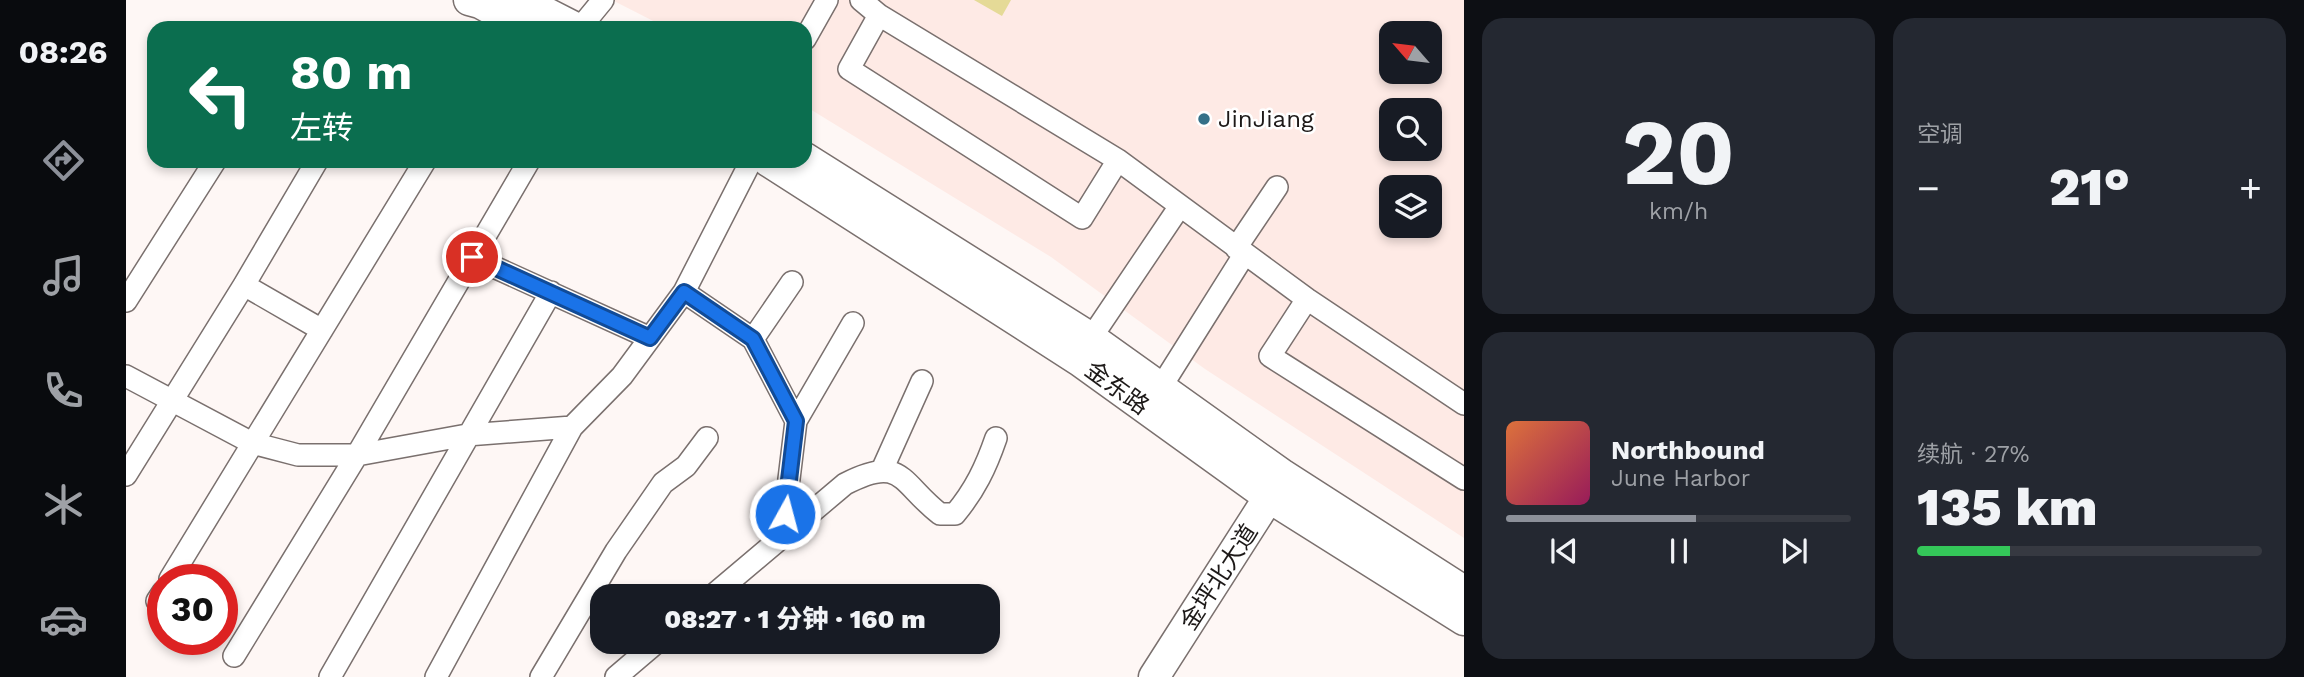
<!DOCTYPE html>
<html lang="zh">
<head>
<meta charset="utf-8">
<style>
	body { margin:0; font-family:"Work Sans","Noto Sans SC",sans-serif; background:#242831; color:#f1f3f6; height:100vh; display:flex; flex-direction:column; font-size:26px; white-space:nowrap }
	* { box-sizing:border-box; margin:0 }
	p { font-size:23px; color:#9ea1a6 }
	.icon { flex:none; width:38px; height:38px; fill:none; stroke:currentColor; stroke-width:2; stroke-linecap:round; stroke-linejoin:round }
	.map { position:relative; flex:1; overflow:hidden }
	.details { display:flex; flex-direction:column; gap:18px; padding:18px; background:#0d0f14; width:840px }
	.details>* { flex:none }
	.top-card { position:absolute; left:21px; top:21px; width:665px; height:147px; border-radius:21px; box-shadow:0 4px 10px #0003; background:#0b6e4f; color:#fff; overflow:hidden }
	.needle { width:46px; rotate:298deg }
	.fabs { position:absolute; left:1253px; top:21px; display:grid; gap:14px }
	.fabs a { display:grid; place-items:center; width:63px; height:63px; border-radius:14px; background:#171b24; box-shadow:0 4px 10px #0003; font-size:35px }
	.speed { position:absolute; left:21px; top:564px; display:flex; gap:14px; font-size:35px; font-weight:700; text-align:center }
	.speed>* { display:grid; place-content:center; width:91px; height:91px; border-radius:50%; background:#171b24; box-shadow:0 4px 10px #0003; line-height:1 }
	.speed .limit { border:10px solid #d22; background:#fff; color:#111 }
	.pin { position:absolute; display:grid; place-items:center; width:60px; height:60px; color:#fff; margin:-30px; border:4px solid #fff; border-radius:50%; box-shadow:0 2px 7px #0007 }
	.me { position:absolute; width:77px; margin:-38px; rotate:7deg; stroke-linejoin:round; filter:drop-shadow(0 0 5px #0008) }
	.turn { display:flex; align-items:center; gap:24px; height:147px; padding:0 28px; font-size:32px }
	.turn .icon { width:91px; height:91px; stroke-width:2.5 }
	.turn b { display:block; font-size:49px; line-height:60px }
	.big { font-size:52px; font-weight:800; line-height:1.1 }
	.details .card { flex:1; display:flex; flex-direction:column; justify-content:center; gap:10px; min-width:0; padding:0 24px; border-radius:21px; background:#242831 }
	.details .dial { align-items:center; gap:0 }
	.dial b { font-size:91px; line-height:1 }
	.song { display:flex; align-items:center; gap:21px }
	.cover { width:84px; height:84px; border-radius:10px; background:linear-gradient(135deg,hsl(20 70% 55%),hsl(330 70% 35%)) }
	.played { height:7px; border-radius:4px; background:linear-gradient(90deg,#8c9099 55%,#363941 55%) }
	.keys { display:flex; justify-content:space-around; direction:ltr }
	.heat { display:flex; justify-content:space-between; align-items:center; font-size:38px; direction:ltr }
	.charge { height:10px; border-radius:5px; background:linear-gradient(90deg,#34c759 27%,#363941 0) }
	.details .tiles { flex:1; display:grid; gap:18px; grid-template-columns:repeat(2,1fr) }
	.trip { position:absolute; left:464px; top:584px; width:410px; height:70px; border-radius:21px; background:#171b24; box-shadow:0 4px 10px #0003; font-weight:800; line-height:70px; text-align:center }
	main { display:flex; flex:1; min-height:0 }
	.dock { display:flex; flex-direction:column; width:126px; justify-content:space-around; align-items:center; background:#090b0e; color:#9ea1a6 }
	.dock .icon { width:49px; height:49px }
	.dock .on { color:#8c9099 }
	.dock b { font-size:32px; color:#f1f3f6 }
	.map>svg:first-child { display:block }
</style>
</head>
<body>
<main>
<nav class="dock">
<b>08:26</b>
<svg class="icon on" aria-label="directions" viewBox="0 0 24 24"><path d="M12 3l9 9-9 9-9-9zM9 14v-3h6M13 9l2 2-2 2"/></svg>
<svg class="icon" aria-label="music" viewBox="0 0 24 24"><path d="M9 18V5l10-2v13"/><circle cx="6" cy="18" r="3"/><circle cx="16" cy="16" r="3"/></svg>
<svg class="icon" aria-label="phone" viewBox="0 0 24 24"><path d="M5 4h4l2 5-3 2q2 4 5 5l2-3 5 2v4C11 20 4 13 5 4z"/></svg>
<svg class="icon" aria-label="climate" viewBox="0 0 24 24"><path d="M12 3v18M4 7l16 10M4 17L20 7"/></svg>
<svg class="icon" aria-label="car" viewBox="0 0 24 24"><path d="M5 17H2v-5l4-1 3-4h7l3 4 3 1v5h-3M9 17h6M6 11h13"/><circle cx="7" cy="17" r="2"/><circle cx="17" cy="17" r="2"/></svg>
</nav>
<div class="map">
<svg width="1338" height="677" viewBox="0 0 1338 677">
	<rect width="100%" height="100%" fill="#fef7f5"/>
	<!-- built -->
	<path fill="#feeae5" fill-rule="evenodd" d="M486,0H1338V538L1079,369L925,257L679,106V28H541ZM1265,33H1304V72H1265ZM1265,110H1304V149H1265ZM1265,187H1304V226H1265Z"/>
	<!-- green -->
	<path fill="#e5da97" d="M848,0H885L876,16Z"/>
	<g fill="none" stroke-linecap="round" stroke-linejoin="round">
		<defs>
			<path id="minor" d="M735,0L753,15L992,160L1181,299L1338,404
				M753,15L723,69L956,218L992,160
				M454,28L477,0
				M679,39L701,0
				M1110,248L1151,187
				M346,257L524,338
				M118,285L196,330
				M558,292L627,339L670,421L656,537
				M1181,299L1144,356L1338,479
				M0,301L89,161
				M965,338L1054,206
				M627,339L666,282
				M0,376L126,443L172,455H231L341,435L446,427L496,376L558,292L625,161
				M1035,387L1118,255
				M670,421L727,323
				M756,470L796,381
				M0,475L118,285L191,161
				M44,579L299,161
				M585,597L719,484C777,454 774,483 814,514H829C849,490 860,467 870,438
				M31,601L37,592
				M108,656L231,455L403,161
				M204,677L425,292
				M310,677L446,427
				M415,677L490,551L537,483L560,466L581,438
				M490,677L531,642"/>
			<path id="secondary" d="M343,0L354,3L400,28
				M395,0L450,28
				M679,158L965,338L1157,475L1338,591
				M642,161L954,361L1144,498L1338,620
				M1028,677L1152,483"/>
		</defs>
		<!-- minor casing -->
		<use href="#minor" stroke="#7a706e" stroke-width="24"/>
		<!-- secondary casing -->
		<use href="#secondary" stroke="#7a706e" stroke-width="33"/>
		<!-- minor -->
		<use href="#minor" stroke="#fff" stroke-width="21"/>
		<!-- secondary -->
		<use href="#secondary" stroke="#fff" stroke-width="30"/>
	</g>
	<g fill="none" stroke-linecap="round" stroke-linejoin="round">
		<defs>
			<path id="route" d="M346,257L524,338L558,292L627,339L670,421L659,514"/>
		</defs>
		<!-- route casing -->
		<use href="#route" stroke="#114b97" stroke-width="18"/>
		<!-- route -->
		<use href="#route" stroke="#1a73e8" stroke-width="12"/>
	</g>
	<!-- markers -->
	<circle fill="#357088" stroke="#fff" stroke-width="2.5" cx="1078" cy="119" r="7"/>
	<g text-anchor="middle" stroke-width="5" stroke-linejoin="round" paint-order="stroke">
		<!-- poi labels -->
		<g font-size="24" fill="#1d1918" stroke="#fff" text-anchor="start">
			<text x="1092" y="127">JinJiang</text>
		</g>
		<!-- street labels -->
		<g font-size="24" fill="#1d1918" stroke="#fff">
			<text transform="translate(991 388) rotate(36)" y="8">金东路</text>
			<text transform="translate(1093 577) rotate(-57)" y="8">金坪北大道</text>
		</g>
	</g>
</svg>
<div class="fabs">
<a><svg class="needle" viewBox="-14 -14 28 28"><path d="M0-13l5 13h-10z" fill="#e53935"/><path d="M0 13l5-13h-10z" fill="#9ea1a6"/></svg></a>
<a><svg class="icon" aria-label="search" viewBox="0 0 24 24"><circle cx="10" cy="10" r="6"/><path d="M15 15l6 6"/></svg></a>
<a><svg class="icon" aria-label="layers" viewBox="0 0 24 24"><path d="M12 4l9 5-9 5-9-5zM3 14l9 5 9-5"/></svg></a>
</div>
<div class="speed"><div class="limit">30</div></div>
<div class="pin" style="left:346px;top:257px;background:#d93025"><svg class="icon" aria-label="arrive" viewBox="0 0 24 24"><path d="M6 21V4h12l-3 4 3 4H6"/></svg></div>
<svg class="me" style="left:659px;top:514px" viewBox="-20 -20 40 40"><circle r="17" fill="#1a73e8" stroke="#fff" stroke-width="3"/><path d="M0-11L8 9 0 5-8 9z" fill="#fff"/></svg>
<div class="trip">08:27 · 1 分钟 · 160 m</div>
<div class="top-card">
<div class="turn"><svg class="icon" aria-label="left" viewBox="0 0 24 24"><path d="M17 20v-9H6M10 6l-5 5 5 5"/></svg><div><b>80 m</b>左转</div></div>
</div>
</div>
<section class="details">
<div class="tiles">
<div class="card dial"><b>20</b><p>km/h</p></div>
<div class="card"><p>空调</p>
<div class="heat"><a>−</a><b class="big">21°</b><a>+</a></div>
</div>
<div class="card">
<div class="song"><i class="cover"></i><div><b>Northbound</b><p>June Harbor</p></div></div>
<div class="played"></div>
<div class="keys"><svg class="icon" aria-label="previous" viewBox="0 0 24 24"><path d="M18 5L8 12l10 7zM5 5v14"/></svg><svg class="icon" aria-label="pause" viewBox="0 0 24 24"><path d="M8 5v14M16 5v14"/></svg><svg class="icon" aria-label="next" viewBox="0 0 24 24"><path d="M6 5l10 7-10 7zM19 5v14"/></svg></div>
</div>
<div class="card"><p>续航 · 27%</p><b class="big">135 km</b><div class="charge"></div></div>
</div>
</section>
</main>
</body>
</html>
